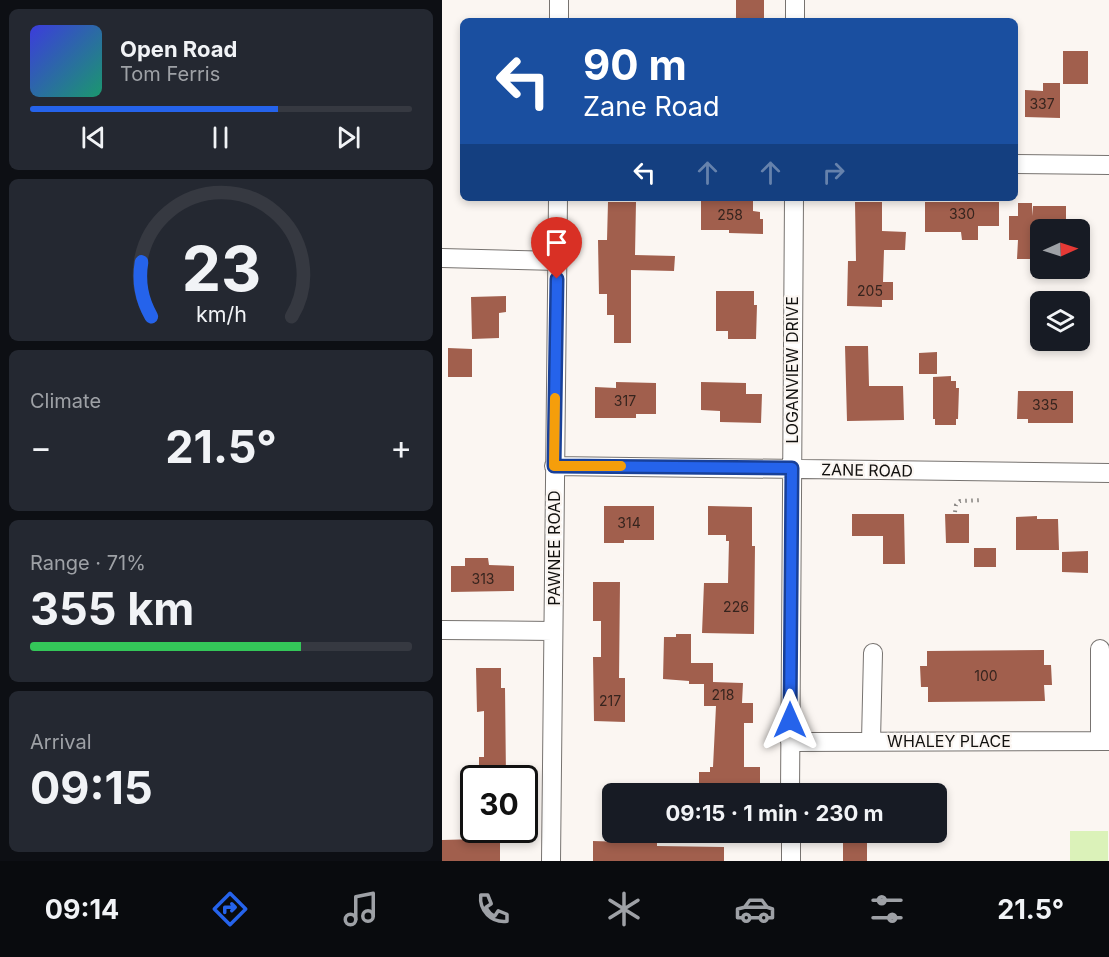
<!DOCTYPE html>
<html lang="en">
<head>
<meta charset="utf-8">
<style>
	body { margin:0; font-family:Inter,sans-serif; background:#242831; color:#f1f3f6; height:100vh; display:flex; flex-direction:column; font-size:22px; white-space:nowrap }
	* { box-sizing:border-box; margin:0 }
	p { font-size:20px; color:#9ea1a6 }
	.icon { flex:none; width:33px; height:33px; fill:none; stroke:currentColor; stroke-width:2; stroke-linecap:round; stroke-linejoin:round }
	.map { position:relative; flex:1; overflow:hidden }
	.drawer { display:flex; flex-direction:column; gap:9px; padding:9px; background:#0d0f14; width:442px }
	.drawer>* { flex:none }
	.guide { position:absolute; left:18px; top:18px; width:558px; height:183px; border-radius:9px; box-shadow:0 3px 9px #0003; background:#1a4fa0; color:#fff; overflow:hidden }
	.needle { width:39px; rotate:87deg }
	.controls { position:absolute; left:588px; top:219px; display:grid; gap:12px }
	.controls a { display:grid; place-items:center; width:60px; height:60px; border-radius:9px; background:#171b24; box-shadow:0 3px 9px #0003; font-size:30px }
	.speed { position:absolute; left:18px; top:765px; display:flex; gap:12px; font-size:30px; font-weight:700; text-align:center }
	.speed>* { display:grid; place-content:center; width:78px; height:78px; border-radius:50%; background:#171b24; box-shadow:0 3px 9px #0003; line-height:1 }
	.speed .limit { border:3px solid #111; border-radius:9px; background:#fff; color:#111 }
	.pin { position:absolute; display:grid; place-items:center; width:51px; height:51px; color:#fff; margin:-62px -26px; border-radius:50% 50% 50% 0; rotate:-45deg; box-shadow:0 0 6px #0007 }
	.pin .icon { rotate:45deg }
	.me { position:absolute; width:66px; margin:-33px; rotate:0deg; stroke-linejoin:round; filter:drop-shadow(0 0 4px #0008) }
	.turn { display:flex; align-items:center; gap:21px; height:126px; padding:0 24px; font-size:27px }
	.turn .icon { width:78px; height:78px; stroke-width:2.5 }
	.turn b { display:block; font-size:42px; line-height:51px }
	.lanes { display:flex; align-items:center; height:57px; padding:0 24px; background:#0003; justify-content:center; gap:30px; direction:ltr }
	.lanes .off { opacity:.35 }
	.big { font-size:45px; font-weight:700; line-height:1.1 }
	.drawer .widget { flex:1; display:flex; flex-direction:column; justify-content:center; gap:9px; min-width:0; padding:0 21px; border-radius:9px; background:#242831 }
	.drawer .dial { align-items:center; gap:0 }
	.dial svg { height:156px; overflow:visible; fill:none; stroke:#363941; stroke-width:7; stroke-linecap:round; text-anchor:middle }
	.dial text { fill:#f1f3f6; stroke:none }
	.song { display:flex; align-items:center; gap:18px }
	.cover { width:72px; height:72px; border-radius:9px; background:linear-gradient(135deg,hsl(240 70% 55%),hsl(160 70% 35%)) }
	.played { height:6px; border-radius:3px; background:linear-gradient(90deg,#2563eb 65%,#363941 65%) }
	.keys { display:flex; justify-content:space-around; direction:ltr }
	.heat { display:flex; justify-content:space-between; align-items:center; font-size:33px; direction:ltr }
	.charge { height:9px; border-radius:4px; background:linear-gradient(90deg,#34c759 71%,#363941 0) }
	.trip { position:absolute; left:160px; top:783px; width:345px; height:60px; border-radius:9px; background:#171b24; box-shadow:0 3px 9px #0003; font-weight:700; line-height:60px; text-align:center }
	.dock { display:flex; height:96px; justify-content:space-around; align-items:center; background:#090b0e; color:#9ea1a6 }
	.dock .icon { width:42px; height:42px }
	.dock .current { color:#2563eb }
	.dock b { font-size:27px; color:#f1f3f6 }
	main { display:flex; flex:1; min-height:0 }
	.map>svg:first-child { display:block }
</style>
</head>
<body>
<main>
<section class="drawer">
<div class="widget">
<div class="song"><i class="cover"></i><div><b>Open Road</b><p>Tom Ferris</p></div></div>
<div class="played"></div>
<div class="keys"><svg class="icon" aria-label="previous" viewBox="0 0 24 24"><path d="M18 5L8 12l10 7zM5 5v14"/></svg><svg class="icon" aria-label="pause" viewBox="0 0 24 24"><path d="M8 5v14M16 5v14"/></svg><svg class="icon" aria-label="next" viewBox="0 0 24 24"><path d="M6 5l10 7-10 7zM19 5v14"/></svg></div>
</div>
<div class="widget dial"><svg viewBox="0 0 100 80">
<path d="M14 69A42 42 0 1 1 86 69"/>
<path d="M14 69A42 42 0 0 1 9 41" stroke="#2563eb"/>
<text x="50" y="56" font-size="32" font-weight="700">23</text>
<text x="50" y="72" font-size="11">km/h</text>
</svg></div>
<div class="widget"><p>Climate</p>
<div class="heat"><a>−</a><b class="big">21.5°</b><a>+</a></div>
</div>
<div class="widget"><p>Range · 71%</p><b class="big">355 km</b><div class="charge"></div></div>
<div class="widget"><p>Arrival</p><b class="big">09:15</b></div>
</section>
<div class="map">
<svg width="667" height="861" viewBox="0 0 667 861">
	<rect width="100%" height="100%" fill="#fbf6f2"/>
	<!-- green -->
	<path fill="#dbf2b9" d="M628,831H666V861H628Z"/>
	<!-- building -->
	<path fill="#a15f4d" d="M294,0H322V19H294Z
		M621,51H646V84H621Z
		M601,83H618V118L583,117V90L601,91Z
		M259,200L311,201V211L318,212V219H321V234L287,233V230H259Z
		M166,202H194L193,255L233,256L232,271L189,270V343H172V315H165V294H157L156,240H165Z
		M413,202H440V231L464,232L463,250H442L441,282H451V300H440V307L405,306L406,261H414Z
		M483,202H557V226H536V240H520L519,232H483Z
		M576,203H590V216L591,206H624V230H598V240H590V259H575L576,240H567V216H576Z
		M274,291H312V305H315L314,339H286V331H274Z
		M64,296V312L57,313V338L30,339L29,297Z
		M403,346H426L427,386H461L462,420L405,421Z
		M6,348L30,349V377H6Z
		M495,352V374H477V353Z
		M509,376V381H514V388H517L516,419H514V425H493V419H491V377Z
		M174,382L214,383V414H194V418H153V387L174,388Z
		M259,382L304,383V394H320L319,423L278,422V411L259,410Z
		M576,391H631V423H586V419H575Z
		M162,506H212V540H182V543H162Z
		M266,506L310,507V546H313L312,634L260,633L262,583H286L287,541H284V535H266Z
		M410,514H462L463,564H441V536H410Z
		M503,514H527V543H504Z
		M595,516V519H616L617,550H574V517Z
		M532,548H554V567H532Z
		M646,551V573L620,572V552Z
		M23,558H46L47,565L72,566V591L9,592V566H23Z
		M151,582H178L177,678H183V722L152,721L151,657H159V621H151Z
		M234,634H249V663H271V682L301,683L300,703H311V723H302V767H318V786H310V794H257V772H268V767H271L274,706H262V684H247V681L221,679L222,637H234Z
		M602,650V665H609L610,685H602L603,701L486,702V687H479L478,666H485V651Z
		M34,668H59V688H63L64,778H37V757H42V711L35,712Z
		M37,831H58V861H0V840L37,839Z
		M425,835V861H401V836Z
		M151,841L215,843V846L282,847V861H151Z"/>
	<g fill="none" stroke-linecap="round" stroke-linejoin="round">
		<defs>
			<path id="minor" d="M353,0V21
				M117,21V0
				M573,164L667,165
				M0,258L116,261
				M112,466L667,473
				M0,630L111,631
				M658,649V741
				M429,741L431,653
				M348,742L667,741
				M348,794L352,198
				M349,832V861
				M109,861L116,198"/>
		</defs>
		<!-- minor casing -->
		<use href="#minor" stroke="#777370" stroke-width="20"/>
		<!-- path -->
		<path stroke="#85827f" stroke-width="4" stroke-dasharray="1.5 4.5" stroke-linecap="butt" d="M513,512L514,505L518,501L540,500"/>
		<!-- minor -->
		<use href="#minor" stroke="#fff" stroke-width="18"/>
	</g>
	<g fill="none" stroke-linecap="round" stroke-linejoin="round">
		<defs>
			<path id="route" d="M115,279L112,466L350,468L348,720"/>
		</defs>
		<!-- route casing -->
		<use href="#route" stroke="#184099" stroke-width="15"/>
		<!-- route -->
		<use href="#route" stroke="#2563eb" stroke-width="10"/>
		<!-- slow -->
		<path stroke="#f59e0b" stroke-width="10" d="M113,398L112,466H179"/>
	</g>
	<g text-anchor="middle" stroke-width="4.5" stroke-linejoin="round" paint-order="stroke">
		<!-- number labels -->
		<g font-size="14" fill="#36241e">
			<text x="600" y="109">337</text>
			<text x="520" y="219">330</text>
			<text x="288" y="220">258</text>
			<text x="428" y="296">205</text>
			<text x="183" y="406">317</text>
			<text x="603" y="410">335</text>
			<text x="187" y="528">314</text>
			<text x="41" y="584">313</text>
			<text x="294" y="612">226</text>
			<text x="544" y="681">100</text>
			<text x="281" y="700">218</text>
			<text x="168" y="706">217</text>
		</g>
		<!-- street labels -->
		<g font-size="16" fill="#12110f" stroke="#fbf6f2">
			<text transform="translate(350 370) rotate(-90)" y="6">LOGANVIEW DRIVE</text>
			<text transform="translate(425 470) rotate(1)" y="6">ZANE ROAD</text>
			<text transform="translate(112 548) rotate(-90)" y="6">PAWNEE ROAD</text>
			<text x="507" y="747">WHALEY PLACE</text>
		</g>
	</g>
</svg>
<div class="controls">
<a><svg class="needle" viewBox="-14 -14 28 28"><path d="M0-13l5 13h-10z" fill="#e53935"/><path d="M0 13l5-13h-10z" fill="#9ea1a6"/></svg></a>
<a><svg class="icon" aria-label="layers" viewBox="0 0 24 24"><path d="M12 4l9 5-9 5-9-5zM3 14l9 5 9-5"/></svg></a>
</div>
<div class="speed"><div class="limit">30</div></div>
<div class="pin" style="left:115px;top:279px;background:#d93025"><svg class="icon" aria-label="arrive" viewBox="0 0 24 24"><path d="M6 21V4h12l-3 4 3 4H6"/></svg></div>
<svg class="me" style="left:348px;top:720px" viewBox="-20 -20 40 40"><path d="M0-17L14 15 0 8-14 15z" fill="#2563eb" stroke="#fff" stroke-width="4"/></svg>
<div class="trip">09:15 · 1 min · 230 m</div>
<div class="guide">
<div class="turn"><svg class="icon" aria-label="left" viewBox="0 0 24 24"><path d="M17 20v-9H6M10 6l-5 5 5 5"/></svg><div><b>90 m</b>Zane Road</div></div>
<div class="lanes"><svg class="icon" aria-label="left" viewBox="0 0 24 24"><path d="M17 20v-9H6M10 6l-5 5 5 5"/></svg><svg class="icon off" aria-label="ahead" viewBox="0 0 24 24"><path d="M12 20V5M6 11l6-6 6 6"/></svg><svg class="icon off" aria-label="ahead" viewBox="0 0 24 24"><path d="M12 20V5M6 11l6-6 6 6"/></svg><svg class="icon off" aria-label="right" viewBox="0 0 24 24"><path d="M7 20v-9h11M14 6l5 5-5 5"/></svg></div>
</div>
</div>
</main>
<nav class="dock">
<b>09:14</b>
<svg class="icon current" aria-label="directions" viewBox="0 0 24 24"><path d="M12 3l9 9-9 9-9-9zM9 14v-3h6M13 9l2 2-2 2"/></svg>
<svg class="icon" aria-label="music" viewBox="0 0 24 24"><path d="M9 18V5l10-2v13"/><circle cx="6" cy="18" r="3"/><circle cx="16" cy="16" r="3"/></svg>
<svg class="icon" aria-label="phone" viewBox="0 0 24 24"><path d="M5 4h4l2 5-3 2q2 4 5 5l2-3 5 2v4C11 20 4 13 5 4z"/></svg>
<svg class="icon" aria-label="climate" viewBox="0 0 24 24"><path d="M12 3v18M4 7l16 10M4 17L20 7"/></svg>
<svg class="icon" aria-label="car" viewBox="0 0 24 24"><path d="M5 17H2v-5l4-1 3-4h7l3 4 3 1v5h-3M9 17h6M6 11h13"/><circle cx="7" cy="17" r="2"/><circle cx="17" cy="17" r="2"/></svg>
<svg class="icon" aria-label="filters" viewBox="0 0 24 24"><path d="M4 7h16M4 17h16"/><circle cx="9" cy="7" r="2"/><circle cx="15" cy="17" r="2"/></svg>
<b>21.5°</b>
</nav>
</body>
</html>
